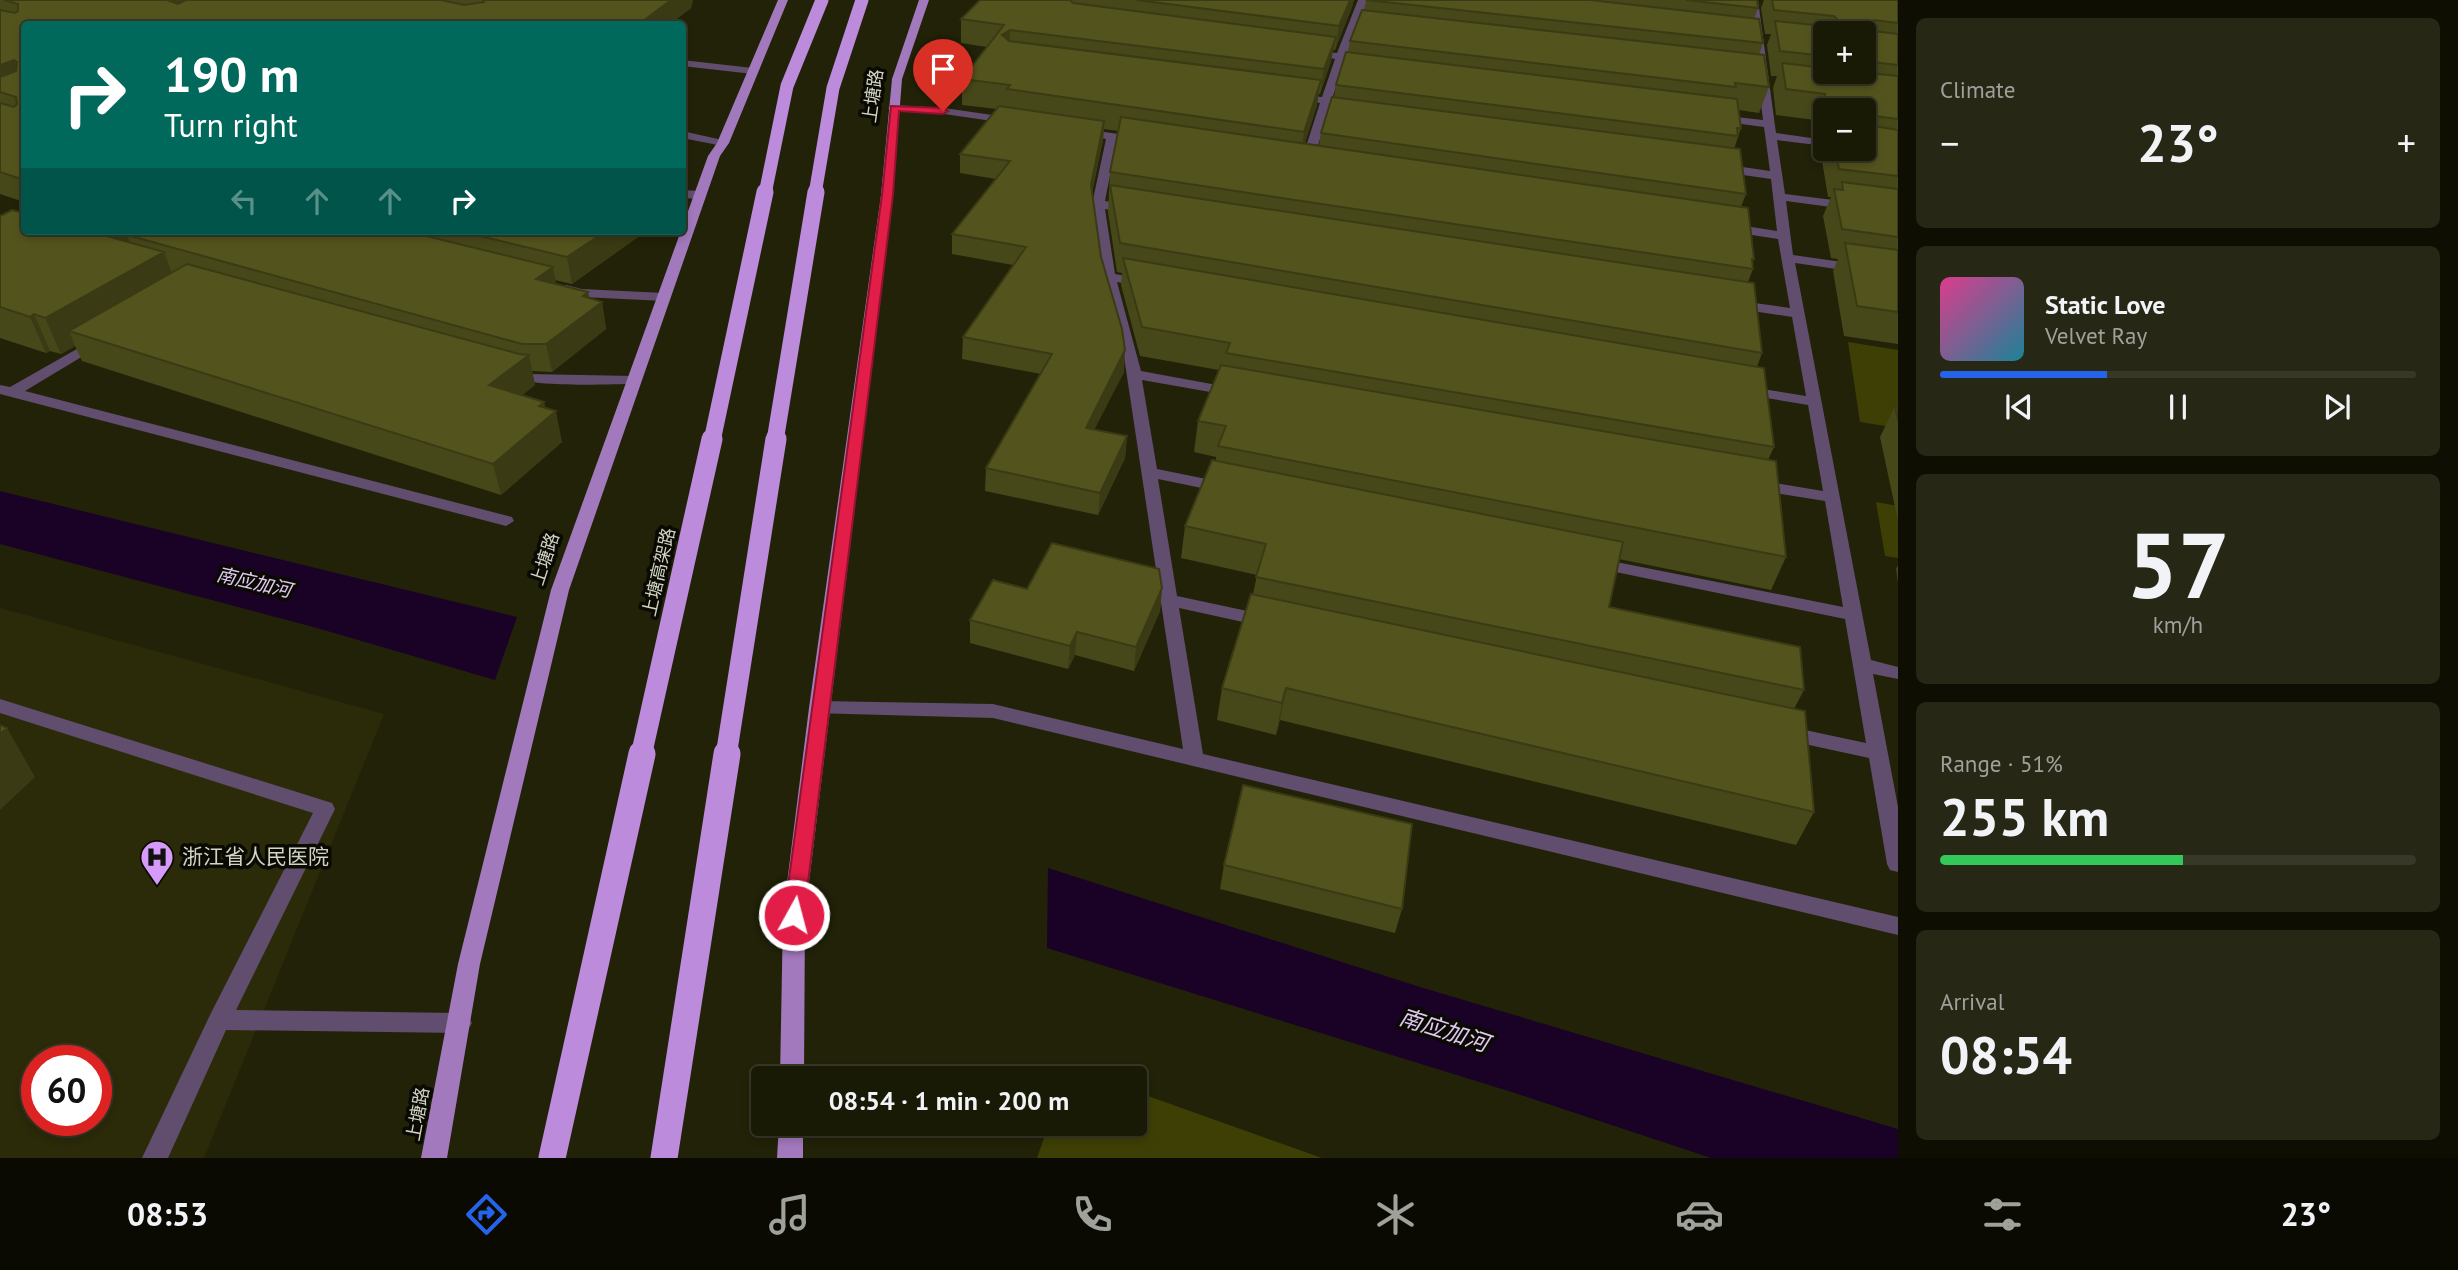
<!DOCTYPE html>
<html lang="en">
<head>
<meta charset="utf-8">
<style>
	body { margin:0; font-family:"PT Sans","Noto Sans SC",sans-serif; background:#262714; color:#f1f3f6; height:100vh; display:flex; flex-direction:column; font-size:26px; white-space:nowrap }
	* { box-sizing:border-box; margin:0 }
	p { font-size:23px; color:#9fa19b }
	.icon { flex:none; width:38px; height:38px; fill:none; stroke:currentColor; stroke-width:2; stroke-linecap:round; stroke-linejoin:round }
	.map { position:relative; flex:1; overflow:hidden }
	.details { display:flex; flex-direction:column; gap:18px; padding:18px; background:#0e0e03; width:560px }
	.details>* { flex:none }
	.top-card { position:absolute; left:21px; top:21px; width:665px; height:214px; border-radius:7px; box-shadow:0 4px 10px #0003,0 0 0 2px #373828; background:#00695c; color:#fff; overflow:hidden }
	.fabs { position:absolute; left:1813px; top:21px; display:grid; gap:14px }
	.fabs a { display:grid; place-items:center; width:63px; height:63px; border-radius:7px; background:#191a06; box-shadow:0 4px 10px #0003,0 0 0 2px #373828; font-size:35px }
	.speed { position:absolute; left:21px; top:1045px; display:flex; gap:14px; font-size:35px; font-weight:700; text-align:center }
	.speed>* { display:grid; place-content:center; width:91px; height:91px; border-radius:50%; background:#191a06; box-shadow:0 4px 10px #0003,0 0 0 2px #373828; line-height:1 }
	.speed .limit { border:10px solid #d22; background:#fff; color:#111 }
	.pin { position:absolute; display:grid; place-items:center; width:60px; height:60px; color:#fff; margin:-72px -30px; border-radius:50% 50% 50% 0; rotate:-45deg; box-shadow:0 0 7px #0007 }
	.pin .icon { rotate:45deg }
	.me { position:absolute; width:77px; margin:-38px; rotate:7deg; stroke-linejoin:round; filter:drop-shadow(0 0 5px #0008) }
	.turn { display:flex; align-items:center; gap:24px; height:147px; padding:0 28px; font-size:32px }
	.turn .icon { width:91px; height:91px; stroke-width:2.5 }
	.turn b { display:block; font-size:49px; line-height:60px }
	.lanes { display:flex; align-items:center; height:66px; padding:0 28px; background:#0003; justify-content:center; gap:35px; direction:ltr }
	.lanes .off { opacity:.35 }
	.big { font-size:52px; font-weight:800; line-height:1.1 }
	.details .widget { flex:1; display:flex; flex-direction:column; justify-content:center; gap:10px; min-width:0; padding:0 24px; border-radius:10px; background:#262714 }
	.details .dial { align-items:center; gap:0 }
	.dial b { font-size:91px; line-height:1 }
	.song { display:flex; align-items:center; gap:21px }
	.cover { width:84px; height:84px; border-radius:10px; background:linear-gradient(135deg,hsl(330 70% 55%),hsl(190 70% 35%)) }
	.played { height:7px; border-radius:4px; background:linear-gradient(90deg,#2563eb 35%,#373828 35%) }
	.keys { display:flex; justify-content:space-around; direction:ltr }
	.heat { display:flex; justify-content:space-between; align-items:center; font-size:38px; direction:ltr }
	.charge { height:10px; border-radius:5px; background:linear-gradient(90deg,#34c759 51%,#373828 0) }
	.trip { position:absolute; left:751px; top:1066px; width:396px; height:70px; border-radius:7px; background:#191a06; box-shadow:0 4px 10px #0003,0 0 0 2px #373828; font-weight:800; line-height:70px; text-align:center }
	.menu { display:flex; height:112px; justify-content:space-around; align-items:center; background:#0a0a02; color:#9fa19b }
	.menu .icon { width:49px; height:49px }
	.menu .active { color:#2563eb }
	.menu b { font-size:32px; color:#f1f3f6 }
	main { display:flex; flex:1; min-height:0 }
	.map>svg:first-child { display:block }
</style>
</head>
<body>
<main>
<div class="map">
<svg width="1898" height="1158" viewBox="0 0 1898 1158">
	<rect width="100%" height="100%" fill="#212208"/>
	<!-- built -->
	<path fill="#2b2b0a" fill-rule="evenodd" d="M0,608L384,714L204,1158H0ZM37,1060H96V1120H37Z"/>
	<!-- green -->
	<path fill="#3e3f05" d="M1848,342L1898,350V428L1860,422Z
		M1876,502L1898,506V558L1885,556Z
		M1134,1091L1322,1158H1037L1049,1124H1134Z"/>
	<!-- water -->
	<path fill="#1a0227" d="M0,491L517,617L495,680L317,628L0,544Z
		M1048,868L1420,987L1898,1129V1158H1711L1518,1094L1047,948Z"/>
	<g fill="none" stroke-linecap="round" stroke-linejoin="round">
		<!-- minor -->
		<path fill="#614d6e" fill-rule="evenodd" d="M1358,0H1368L1341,70L1312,165L1302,168L1300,165L1320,103L1290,97L1295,94L1322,97L1335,59L1305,53L1310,50L1337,53Z
			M1748,0H1758L1776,133L1825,140V146L1777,140L1785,194L1898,208V216L1786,201L1793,255L1898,270V278L1795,263L1871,660L1898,667V679L1873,674L1898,807V872L1890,870L1887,864L1869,758L1786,740L1779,738L1776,733L1779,728L1786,726L1866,743L1845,619L1596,568L1587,563L1596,558L1843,607L1825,501L1757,490L1749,485L1757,480L1823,491L1808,405L1743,394L1736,390L1743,386L1806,396L1792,317L1733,308L1726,304L1733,300L1790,308L1778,239L1726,231L1720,227L1726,223L1777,231L1771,179L1722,172L1716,168L1722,164L1770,171L1764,127L1718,121L1712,118L1718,115L1763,120Z
			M682,60L753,68L758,71L753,74L682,66Z
			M894,105L944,108L1013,118L1019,121L1013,124L944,114L890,110L888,108Z
			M1082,129L1141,137L1147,140L1141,143L1117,140L1105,201L1132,205L1138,209L1132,213L1105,209L1115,274L1148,280L1150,283L1143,287L1117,282L1141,371L1233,388L1240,392L1233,396L1142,380L1157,469L1226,483L1234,488L1226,493L1158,479L1177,596L1266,615L1275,621L1266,627L1179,608L1203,754L1898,917V935L993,718L812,713L809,708L812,703L819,701L993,704L1183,749L1123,350L1102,277L1092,204L1106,139L1078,134V130Z
			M682,131L727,141L729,143L723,146L682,138Z
			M682,190L700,191L706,195L700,199L682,198Z
			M566,285L582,289L664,293L671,297L664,301L582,297L561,292L559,289Z
			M98,337L103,338V344L25,391L512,517L514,521L506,526L0,394V385L10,387Z
			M512,369L528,374L634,376L641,380L634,384C608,384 521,389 505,373Z
			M0,699L332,803L335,809L236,1010L460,1013L468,1016L472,1023L468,1030L460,1033L226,1030L168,1158H142L211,1013L313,813L0,713Z"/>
		<!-- major -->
		<path fill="#a279bd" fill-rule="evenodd" d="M778,0H788L729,143L720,156L569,590L480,964L447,1158H421L458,964L551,590L708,156L717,143Z
			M919,0H929L902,79L893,195L805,915L804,1078H780L783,915L809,708L881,195L892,79Z
			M779,1124H803V1158H777Z"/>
		<!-- highway-bridge-far3 -->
		<path stroke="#bc8bdc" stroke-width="13" d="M765,194L787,86L822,0
			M815,194L833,88L862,0"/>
		<!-- highway-bridge-far2 -->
		<path stroke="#bc8bdc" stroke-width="17" d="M712,441L765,192
			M775,441L816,192"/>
		<!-- highway-bridge-far1 -->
		<path stroke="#bc8bdc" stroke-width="21" d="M641,756L712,439
			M726,756L776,439"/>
		<!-- highway-bridge -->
		<path stroke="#bc8bdc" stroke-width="27" d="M552,1158L642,754
			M664,1158L727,754"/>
	</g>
	<!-- wall -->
	<path fill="#474819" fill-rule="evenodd" d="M0,0H693L691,8L670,24H24V202L0,194Z
		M980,0H1354L1352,7L1335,50H1333L1331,61L1320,94H1318L1317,105L1305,143L1319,145L1321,133L1334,97L1336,85L1348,52L1350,41L1364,10L1366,0H1757L1758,8L1754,19L1763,43L1759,55L1769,87L1759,113L1739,110L1741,128L1734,149L1746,194L1741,207L1754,259L1752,264L1753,269L1748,282L1762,353L1757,367L1774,447L1768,460L1786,557L1771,590L1619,559L1609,607L1804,690L1794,709L1814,812L1796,845L1280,720L1276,735L1217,720L1222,688L1253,594L1257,575L1181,558L1185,526L1216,461V457L1194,452L1198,421L1219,370L1140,356L1121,285L1122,273L1117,272L1108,212L1110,172L1118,131L1104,129L1103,140L1092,193L1101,257L1124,372L1094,429L1127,436L1125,458L1098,515L985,491L986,468L1041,374L962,359L963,337L1013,265L952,254V234L996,179L960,173V154L997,109L962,105V79L987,47L961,43V19Z
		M1764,0H1898V344L1844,336L1833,271L1838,259L1831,258L1823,216L1831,197H1828L1820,148L1824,138L1818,136L1815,120L1776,115L1773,88L1777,76H1771L1767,45L1771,34H1765L1761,8ZM1825,33H1864V72H1825ZM1825,110H1864V149H1825Z
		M0,216L24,231H639V233L637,234L638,237L572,284L555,280L556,284L588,292L589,298L602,302L606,329L552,372L532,371L535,385L522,395L544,402L545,408L562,442L501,495L82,361L75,346L61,354L50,351L46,353L0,338Z
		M1895,406L1898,407V521L1880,437Z
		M1898,565V583L1896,569Z
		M1162,588L1160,611L1134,671L1075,655L1068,669L970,643V620L1027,589Z
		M1224,865L1402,909L1395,933L1220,889Z"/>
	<!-- shaded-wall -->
	<path fill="#3a3b14" d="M167,0H217L175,19Z
		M671,0H693L691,8L670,24H639Z
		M1350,0H1354L1352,7L1335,50L1339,26Z
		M1010,30L1009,54L1002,35Z
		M1336,37L1331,61L1320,94L1324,69Z
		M14,60L23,83L0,92V65Z
		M682,72L685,90L682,91Z
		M1321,80L1317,105L1300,158L1304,132Z
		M1104,121L1103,140L1089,204L1091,185Z
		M107,231H163L127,235L132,248L117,256Z
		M606,231H639V233L637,234L638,237L572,284L567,257Z
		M164,252L177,287L69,331L75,346L61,354L45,318Z
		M553,267L558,294L536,279Z
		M588,292L591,310L602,302L606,329L552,372L546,344L583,296Z
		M34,314L50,351L46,353L30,317Z
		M1125,350L1124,372L1084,450L1086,428Z
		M529,355L535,385L496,416L489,385Z
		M544,402L547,418L556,411L562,442L501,495L493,464Z
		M1127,436L1125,458L1098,515L1100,493Z
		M1162,588L1160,611L1134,671L1136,647Z
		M1077,632L1075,655L1068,669L1070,646Z
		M1286,688L1280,720L1276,735L1282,703Z
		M7,728L35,777L0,810V734Z"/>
	<!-- building -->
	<path fill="#53541d" stroke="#3a3b14" stroke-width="2" d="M4,0H167L178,4L186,0H441L464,5L484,2L483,0H671L639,24H24V180L0,172V103L14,107L17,104L16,97L0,92V77L16,71L17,62L14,60L0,65V10L15,13L18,11V4Z
		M980,0H1070L1073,3L1336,37L1324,69L1010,30L1002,35L1009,41L1321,80L1304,132L1007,89L1010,85L962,79L1004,25L961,19Z
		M1137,0H1350L1339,26Z
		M1366,0H1590L1759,19L1763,43Z
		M1686,0H1757L1758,8Z
		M1772,0H1898V23L1874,20L1871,29L1873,31L1898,34V65L1864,61V33H1825V56L1780,51L1775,21L1834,27L1837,19L1834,16L1774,10Z
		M1362,10L1764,55L1769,87L1735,83L1736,87L1350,41Z
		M1346,52L1737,99L1741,128H1737L1738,136L1336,85Z
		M1782,63L1825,68V72H1860L1898,76V119L1875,116L1868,125L1898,130V176L1839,169L1835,149H1864V110H1828L1825,94L1786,89Z
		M1332,97L1740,149L1746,194L1321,133Z
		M999,106L1104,121L1091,185L1101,257L1122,329L1125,350L1086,428L1127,436L1100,493L986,468L1052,354L963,337L1026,247L952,234L1010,161L960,154Z
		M1121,117L1748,208L1754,259H1752L1753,269L1110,172Z
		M1842,182L1898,189V237L1842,229L1834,189L1843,190Z
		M1110,185L1754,283L1762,353L1120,243Z
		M12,210L24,213V231H89L164,252L45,318L34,314L30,317L0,307V216Z
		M134,231H406L553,267L536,279L588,292L583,296L602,302L546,344H522L127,235Z
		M459,231H606L567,257Z
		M1845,243L1898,250V312L1857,306Z
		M1123,258L1764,368L1774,447L1226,353L1230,343L1142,327Z
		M187,264L519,354L529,355L489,385L544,402L539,406L556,411L493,464L69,331Z
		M1221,365L1776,461L1786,557L1218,446L1226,426L1198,421Z
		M1895,406L1898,407V420Z
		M1212,460L1623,542L1609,607L1800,647L1804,690L1256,577L1266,544L1185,526Z
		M1052,543L1159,569L1162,588L1136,647L1077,632L1070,646L970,620L993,580L1027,589Z
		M1251,594L1805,711L1814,812L1286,688L1282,703L1222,688Z
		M0,725L7,728L0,734Z
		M1243,785L1412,824L1402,909L1224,865Z"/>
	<!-- route -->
	<path fill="#e11d48" stroke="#92132f" stroke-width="2" d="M891,106L943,108L948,111L943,114L899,111L893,195L804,915L801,920L794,923L787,920L784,915L882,195Z"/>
	<!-- icons -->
	<defs>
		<symbol id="hospital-pin" viewBox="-11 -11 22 30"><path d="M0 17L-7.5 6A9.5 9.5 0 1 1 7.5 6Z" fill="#d69bfa" stroke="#0a0a03"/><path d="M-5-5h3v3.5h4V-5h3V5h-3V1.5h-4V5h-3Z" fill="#111"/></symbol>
	</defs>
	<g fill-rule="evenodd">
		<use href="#hospital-pin" x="138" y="838" width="38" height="52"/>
	</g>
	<g text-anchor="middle" stroke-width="7" stroke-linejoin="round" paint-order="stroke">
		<!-- street labels -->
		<g font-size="18" fill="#d2d4c5" stroke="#0a0a03">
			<text transform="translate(873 96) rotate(-82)" y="6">上塘路</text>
			<text transform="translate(545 559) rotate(-72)" y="6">上塘路</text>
			<text transform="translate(659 572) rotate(-77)" y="6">上塘高架路</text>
			<text transform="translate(418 1114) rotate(-79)" y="6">上塘路</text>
		</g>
		<!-- water labels -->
		<g font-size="19" font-style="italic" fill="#e1c8f2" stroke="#0a0a03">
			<text transform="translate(254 582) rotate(13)" y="7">南应加河</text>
		</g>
		<!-- near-poi labels -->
		<g font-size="21" fill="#d2d4c5" stroke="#0a0a03" text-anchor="start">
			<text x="182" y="864">浙江省人民医院</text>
		</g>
		<!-- near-water labels -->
		<g font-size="23" font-style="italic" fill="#e1c8f2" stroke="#0a0a03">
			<text transform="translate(1444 1030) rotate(18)" y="8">南应加河</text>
		</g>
	</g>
</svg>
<div class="fabs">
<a>+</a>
<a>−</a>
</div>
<div class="speed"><div class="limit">60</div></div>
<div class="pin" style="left:943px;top:111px;background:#d93025"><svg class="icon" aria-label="arrive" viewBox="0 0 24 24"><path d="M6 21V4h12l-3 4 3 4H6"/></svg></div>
<svg class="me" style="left:794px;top:915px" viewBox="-20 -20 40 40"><circle r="17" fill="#e11d48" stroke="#fff" stroke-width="3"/><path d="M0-11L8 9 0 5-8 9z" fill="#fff"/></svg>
<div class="trip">08:54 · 1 min · 200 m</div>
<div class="top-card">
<div class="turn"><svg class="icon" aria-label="right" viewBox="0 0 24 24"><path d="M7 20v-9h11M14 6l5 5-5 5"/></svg><div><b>190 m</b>Turn right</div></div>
<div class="lanes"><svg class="icon off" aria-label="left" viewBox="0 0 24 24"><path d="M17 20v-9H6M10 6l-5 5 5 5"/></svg><svg class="icon off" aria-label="ahead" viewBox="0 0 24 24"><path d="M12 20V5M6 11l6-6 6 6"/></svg><svg class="icon off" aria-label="ahead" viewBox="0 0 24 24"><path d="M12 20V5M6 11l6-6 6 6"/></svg><svg class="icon" aria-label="right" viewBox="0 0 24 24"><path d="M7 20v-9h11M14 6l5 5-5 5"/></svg></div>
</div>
</div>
<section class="details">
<div class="widget"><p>Climate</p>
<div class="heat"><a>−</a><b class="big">23°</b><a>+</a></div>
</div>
<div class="widget">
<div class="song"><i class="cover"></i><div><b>Static Love</b><p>Velvet Ray</p></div></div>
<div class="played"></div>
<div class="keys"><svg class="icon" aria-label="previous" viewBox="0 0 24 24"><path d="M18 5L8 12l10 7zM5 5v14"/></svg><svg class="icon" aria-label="pause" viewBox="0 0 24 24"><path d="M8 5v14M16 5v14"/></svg><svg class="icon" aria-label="next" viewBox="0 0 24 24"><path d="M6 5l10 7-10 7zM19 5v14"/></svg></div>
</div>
<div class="widget dial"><b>57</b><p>km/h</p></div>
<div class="widget"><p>Range · 51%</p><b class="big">255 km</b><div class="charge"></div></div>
<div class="widget"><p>Arrival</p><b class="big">08:54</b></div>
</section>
</main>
<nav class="menu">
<b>08:53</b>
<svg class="icon active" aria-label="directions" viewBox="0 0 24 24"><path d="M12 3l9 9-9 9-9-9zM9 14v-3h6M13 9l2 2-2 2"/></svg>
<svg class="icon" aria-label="music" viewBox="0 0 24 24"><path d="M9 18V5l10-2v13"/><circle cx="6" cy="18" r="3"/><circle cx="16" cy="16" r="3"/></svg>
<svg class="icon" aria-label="phone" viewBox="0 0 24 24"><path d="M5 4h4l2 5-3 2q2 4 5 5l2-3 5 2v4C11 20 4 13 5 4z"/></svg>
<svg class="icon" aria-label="climate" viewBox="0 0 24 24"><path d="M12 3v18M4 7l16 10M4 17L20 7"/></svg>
<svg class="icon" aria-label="car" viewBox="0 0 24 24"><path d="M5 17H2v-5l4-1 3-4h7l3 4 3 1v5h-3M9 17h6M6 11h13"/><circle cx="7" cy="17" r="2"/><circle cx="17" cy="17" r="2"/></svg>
<svg class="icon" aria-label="filters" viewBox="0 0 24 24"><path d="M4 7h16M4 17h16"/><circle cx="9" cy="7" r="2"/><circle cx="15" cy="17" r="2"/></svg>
<b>23°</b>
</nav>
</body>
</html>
